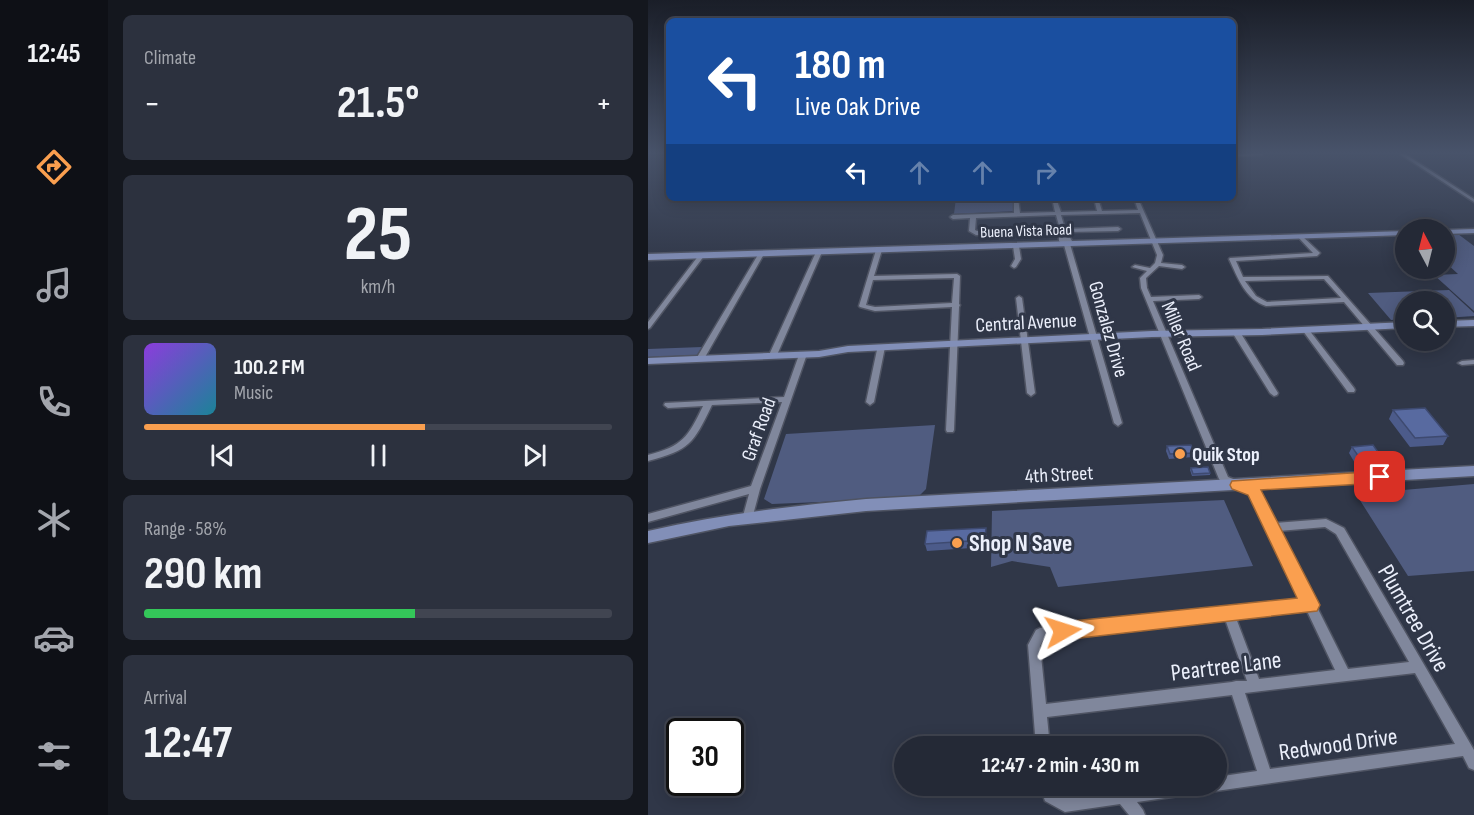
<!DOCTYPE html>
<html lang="en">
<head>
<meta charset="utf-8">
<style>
	body { margin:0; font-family:"Sofia Sans Condensed",sans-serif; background:#2c313e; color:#f1f3f6; height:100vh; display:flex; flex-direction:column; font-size:22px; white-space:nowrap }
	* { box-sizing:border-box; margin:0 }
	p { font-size:20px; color:#a3a6ad }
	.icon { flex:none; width:33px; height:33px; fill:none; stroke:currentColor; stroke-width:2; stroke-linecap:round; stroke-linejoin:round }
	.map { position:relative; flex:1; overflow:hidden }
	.sheet { display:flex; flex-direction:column; gap:15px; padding:15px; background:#14171e; width:540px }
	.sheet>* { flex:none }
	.top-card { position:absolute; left:18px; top:18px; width:570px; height:183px; border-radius:9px; box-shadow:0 3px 15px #0003,0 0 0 2px #414551; background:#1a4fa0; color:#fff; overflow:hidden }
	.needle { width:39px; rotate:353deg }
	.controls { position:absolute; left:747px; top:219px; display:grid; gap:12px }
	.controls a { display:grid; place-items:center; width:60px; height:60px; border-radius:50%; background:#242936; box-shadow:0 3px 15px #0003,0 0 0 2px #414551; font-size:30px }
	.speed { position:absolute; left:18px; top:718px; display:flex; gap:12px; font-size:30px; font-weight:700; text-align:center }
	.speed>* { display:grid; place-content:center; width:78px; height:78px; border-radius:50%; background:#242936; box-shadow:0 3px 15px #0003,0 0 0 2px #414551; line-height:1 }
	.speed .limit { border:3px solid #111; border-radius:9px; background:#fff; color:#111 }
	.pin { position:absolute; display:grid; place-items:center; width:51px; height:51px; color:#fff; margin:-26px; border-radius:12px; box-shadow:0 3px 9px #0006 }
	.me { position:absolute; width:66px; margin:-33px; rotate:84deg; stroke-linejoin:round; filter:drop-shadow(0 0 4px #0008) }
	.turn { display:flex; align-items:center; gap:21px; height:126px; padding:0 30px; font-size:27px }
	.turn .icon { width:78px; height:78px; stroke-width:2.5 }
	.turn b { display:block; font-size:42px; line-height:51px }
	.lanes { display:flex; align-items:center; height:57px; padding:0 30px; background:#0003; justify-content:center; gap:30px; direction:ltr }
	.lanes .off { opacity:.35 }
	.big { font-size:45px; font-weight:700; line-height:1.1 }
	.sheet .tile { flex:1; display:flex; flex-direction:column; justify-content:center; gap:9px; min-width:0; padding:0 21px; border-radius:9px; background:#2c313e }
	.sheet .dial { align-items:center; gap:0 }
	.dial b { font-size:78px; line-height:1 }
	.song { display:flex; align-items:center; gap:18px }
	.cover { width:72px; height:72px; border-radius:9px; background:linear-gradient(135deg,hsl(270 70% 55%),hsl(190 70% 35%)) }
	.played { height:6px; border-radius:3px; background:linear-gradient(90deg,#fa9f4f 60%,#414551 60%) }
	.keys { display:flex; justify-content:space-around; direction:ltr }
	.heat { display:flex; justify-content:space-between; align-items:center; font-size:33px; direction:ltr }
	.charge { height:9px; border-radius:4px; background:linear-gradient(90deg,#34c759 58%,#414551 0) }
	.trip { position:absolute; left:246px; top:736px; width:333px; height:60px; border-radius:30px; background:#242936; box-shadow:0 3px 15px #0003,0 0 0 2px #414551; font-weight:700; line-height:60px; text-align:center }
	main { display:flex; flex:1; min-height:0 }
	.tab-bar { display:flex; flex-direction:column; width:108px; justify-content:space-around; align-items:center; background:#0e1016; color:#a3a6ad }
	.tab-bar .icon { width:42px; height:42px }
	.tab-bar .current { color:#fa9f4f }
	.tab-bar b { font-size:27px; color:#f1f3f6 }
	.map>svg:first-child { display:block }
</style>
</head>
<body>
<main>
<nav class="tab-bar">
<b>12:45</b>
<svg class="icon current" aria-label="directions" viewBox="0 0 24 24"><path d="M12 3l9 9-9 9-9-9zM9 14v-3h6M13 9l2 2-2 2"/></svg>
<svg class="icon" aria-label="music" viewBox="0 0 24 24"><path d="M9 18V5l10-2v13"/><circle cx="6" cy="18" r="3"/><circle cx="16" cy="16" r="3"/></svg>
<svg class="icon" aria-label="phone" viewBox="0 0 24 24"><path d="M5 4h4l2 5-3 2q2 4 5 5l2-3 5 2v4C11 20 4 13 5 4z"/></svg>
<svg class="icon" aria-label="climate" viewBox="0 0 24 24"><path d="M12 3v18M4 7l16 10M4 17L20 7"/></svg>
<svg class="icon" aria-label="car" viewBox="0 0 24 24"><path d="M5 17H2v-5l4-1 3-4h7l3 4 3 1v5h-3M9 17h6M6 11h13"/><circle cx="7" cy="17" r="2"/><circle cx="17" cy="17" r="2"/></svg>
<svg class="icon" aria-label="filters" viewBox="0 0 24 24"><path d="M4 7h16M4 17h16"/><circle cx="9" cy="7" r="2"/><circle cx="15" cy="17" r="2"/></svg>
</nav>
<section class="sheet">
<div class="tile"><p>Climate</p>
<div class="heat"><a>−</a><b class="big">21.5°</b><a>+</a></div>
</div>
<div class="tile dial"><b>25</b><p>km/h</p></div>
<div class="tile">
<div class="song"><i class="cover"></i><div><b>100.2 FM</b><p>Music</p></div></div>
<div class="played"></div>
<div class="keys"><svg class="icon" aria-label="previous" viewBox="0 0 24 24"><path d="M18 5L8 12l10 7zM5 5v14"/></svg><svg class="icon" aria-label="pause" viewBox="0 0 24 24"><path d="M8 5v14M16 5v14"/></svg><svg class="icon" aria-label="next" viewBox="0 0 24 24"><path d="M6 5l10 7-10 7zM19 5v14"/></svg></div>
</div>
<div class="tile"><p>Range · 58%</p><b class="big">290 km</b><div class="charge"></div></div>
<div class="tile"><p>Arrival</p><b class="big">12:47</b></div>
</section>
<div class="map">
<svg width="826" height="815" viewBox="0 0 826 815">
	<rect width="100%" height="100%" fill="#303748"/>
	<!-- green -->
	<path fill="#505c80" d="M308,198H366L367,211L306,214Z
		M797,234H810L826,246V311L786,275L810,274L797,262Z
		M801,290L826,313V316L797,318L796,302H758L757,319L743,320L720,293Z
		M54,347L49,355L0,357V349Z
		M287,425L278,489L269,498L124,504L116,499L138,434Z
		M826,484V571L760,576L708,494Z
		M576,500L605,566L410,587L402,567L364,561L343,567L344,511Z"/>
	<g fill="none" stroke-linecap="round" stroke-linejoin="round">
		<defs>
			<path id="street" d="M585,154H615L613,155L585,156Z
				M752,154H757L826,199V202Z
				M366,198H370L372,213L407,212L404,198H408L413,212L449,211L446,198H450L454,211L490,210L486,198H490L515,255L513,263L534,265L537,267L534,269L511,266L498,278L499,288L503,297L551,295L554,297L551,299L505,301L580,477L609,488L627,523L678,519L696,528L826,750V770L821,768L815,756L568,791L563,789L562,786H568V777L609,771L584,695L399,717L402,747H388L380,645L388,630L392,628L654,601L602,493L573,481L571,479L493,288L492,278L499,271L484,267L487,265L502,268L507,263L509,255L492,213L413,215L417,229L470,227L473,229L470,231L419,232L424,241L422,244L474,423L470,426L466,423L416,245L411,241V232L328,235L321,231L322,218L305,219L302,217L305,215L366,213ZM408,215L412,229L329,231L327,230L328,218ZM677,527L688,534L761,662L700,669L631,531ZM659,611L687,670L611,679L588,618ZM577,619L599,681H588L584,682L398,704L392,646L396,639ZM767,673L807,744L622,769L597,693Z
				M653,235L671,252L672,253L669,256L588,261L595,277L680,276L755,361L756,363L755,365H749L696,302L618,306C597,299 590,278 581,259L582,258L665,253L650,237ZM676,279L693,298L619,302L608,296L597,281Z
				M368,244L371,246L373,259L368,267L366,268L363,266L367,259L365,246Z
				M231,248L234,250L226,276L309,274L312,276L311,304L312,305L311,307L306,430L305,432H299L298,430L304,307L227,311L212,307L211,306L228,250ZM306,278L304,303L227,307L218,305L225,280Z
				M171,250L174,252L129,355L125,357H122L121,355L168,252Z
				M111,253L116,254L56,359L55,361H49L48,359Z
				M51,255L56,256L2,328L0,329V322Z
				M371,296L374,298L387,393L383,396L379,393L368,298Z
				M659,329L661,330L706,388L707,390L706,392H700L655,331Z
				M588,330L592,332L630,393L629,395L626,396L622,393L584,332Z
				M230,345H236L237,347L226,402L222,405L218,402Z
				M152,352H158L159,354L112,489L104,519L100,520L96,519L95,516L101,494L0,522V514L103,486L134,402L64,405C45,444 42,450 0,461V455C35,446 40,437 55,406L20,408L16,405L17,403L136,397Z
				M826,360V364L814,365L810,363L814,361Z
				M392,786H406L408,791L418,798L501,786H559L557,791L552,793L489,802L495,810L497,815H481L472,804L417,812L397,801Z"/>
			<path id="secondary" d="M826,229V233L796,234V230Z
				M758,231V235L0,260V254Z
				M826,320V326L796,327V321Z
				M758,322V328L614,335L504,337L200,352L171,357L0,364V358L171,351L200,346L504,331L614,329Z
				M826,466V476L218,511L81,526L0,543V531C72,514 144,506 218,499Z"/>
		</defs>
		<!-- street casing -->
		<use href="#street" stroke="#4f5463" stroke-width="3"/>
		<!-- secondary casing -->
		<use href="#secondary" stroke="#4f5463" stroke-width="3"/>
		<!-- street -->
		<use href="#street" fill="#80879c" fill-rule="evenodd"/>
		<!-- secondary -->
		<use href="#secondary" fill="#828fb8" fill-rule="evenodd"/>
	</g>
	<!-- wall -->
	<path fill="#4c5b8a" d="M745,410L800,436L795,445L762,447L741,419Z
		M519,446L546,453L545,457L521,459L518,451Z
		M704,447L737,462L733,469L711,470L701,453Z
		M543,468L562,473V475L544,476L542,470Z
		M339,535L338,547L279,551L277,544Z"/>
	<!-- building -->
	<path fill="#586aa0" stroke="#3e4a70" stroke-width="1.5" d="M777,408L800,436L767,438L745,410Z
		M543,445L546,453L522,454L519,446Z
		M725,445L737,462L715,463L704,447Z
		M560,467L562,473L545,474L543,468Z
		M338,528L337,540L277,544L279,531Z"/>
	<!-- sky -->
	<linearGradient id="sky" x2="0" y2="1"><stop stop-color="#1a1e28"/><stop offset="0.57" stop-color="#48536a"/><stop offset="1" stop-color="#48536a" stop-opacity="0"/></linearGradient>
	<rect width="826" height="268" fill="url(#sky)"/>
	<!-- route -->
	<path fill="#fa9f4f" stroke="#a26733" stroke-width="1.5" d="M732,471L738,473L740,477L738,481L732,483L613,490L669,599L672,605L669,611L415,640L408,637L405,631L408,624L415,622L649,598L600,495L584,489L582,485L584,481Z"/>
	<!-- markers -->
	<g fill="#fa9f4f" stroke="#303748" stroke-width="2">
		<circle cx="532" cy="454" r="6"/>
		<circle cx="309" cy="543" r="6"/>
	</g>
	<g text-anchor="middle" stroke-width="6" stroke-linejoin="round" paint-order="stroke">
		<!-- far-street labels -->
		<g font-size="16" fill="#ebeffb" stroke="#303748">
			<text transform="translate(378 230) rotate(-2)" y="6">Buena Vista Road</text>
		</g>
		<!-- street labels -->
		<g font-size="20" fill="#ebeffb" stroke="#303748">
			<text transform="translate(378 322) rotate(-3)" y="7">Central Avenue</text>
			<text transform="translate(461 329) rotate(74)" y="7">Gonzalez Drive</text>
			<text transform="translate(534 336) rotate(67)" y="7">Miller Road</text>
			<text transform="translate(110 429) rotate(-70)" y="7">Graf Road</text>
			<text transform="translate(411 474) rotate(-3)" y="7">4th Street</text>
		</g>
		<!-- poi labels -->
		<g font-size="20" font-weight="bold" fill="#ebeffb" stroke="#303748" text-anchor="start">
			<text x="544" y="461">Quik Stop</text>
		</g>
		<!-- near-poi labels -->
		<g font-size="24" font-weight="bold" fill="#ebeffb" stroke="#303748" text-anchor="start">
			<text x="321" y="551">Shop N Save</text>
		</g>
		<!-- near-street labels -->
		<g font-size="24" fill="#ebeffb" stroke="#303748">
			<text transform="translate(766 618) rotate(60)" y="8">Plumtree Drive</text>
			<text transform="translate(578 666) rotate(-7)" y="8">Peartree Lane</text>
			<text transform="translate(690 744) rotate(-8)" y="8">Redwood Drive</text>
		</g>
	</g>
</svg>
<div class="controls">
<a><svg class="needle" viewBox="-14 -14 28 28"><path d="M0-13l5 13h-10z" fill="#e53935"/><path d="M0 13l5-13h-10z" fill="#a3a6ad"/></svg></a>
<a><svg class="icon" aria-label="search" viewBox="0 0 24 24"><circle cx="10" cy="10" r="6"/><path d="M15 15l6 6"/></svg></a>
</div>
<div class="speed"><div class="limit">30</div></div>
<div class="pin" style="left:732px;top:477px;background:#d93025"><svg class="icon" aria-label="arrive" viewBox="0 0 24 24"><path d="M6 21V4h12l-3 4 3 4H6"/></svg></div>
<svg class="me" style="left:415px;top:631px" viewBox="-20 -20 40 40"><path d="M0-17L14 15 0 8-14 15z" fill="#fa9f4f" stroke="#fff" stroke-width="4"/></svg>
<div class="trip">12:47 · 2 min · 430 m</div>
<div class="top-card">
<div class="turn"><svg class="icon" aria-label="left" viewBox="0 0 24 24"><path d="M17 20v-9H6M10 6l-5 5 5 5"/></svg><div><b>180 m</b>Live Oak Drive</div></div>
<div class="lanes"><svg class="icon" aria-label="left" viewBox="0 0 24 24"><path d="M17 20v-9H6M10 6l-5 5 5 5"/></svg><svg class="icon off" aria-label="ahead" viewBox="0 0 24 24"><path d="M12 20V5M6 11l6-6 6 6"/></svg><svg class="icon off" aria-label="ahead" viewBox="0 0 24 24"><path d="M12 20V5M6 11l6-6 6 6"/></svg><svg class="icon off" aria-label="right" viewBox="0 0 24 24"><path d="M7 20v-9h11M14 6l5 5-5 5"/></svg></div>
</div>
</div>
</main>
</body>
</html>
